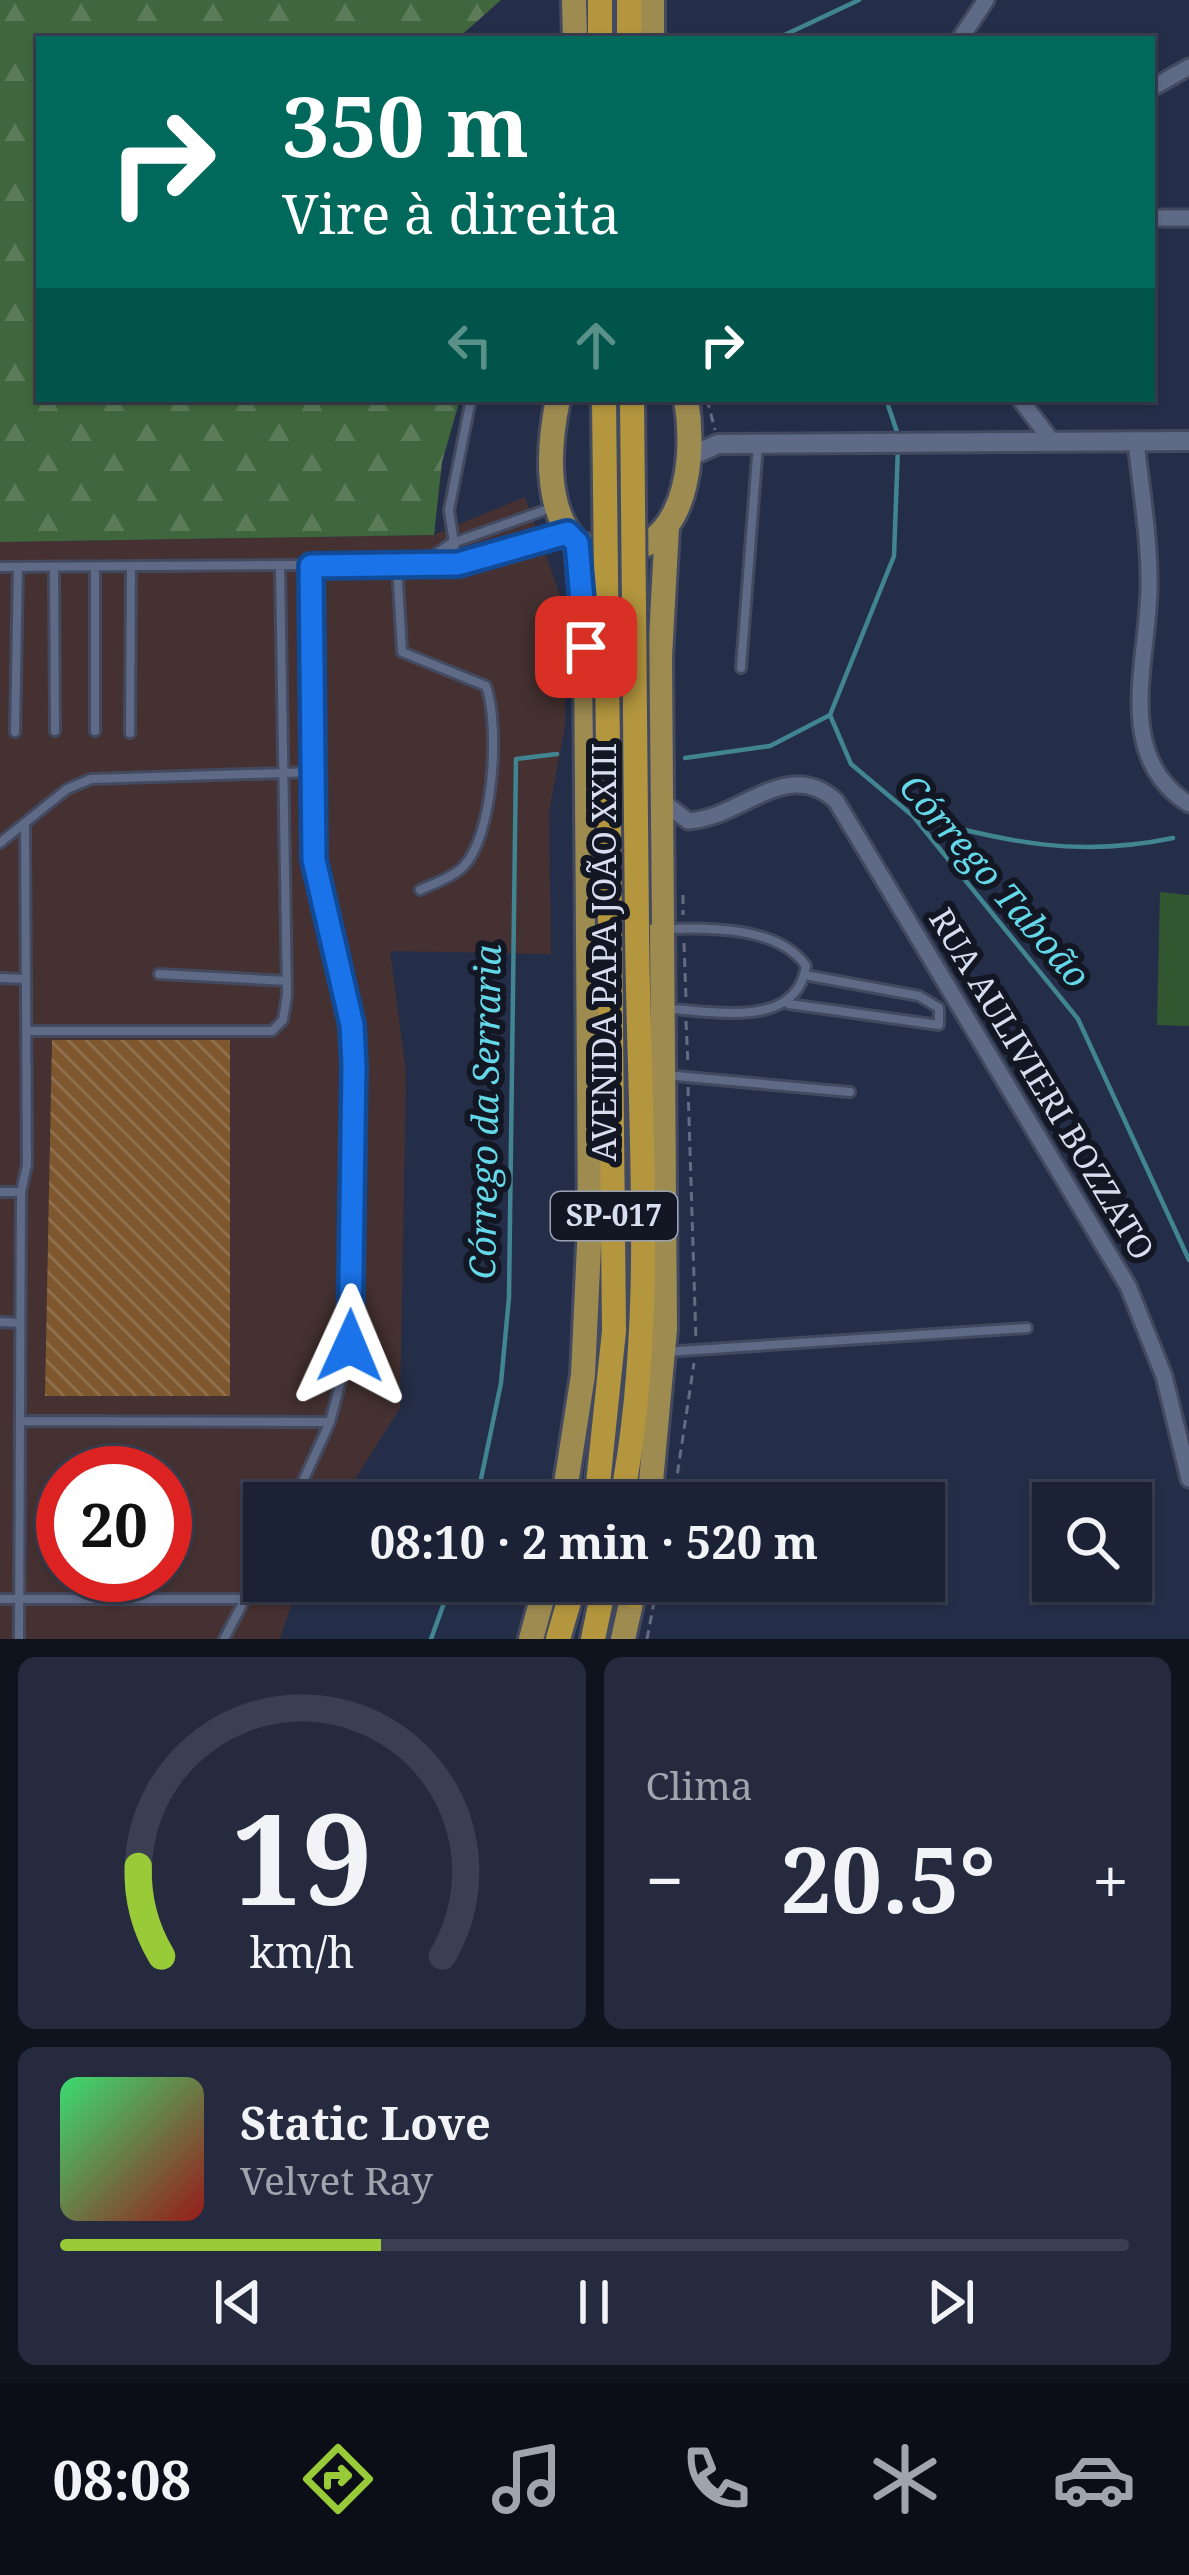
<!DOCTYPE html>
<html lang="pt">
<head>
<meta charset="utf-8">
<style>
	body { margin:0; font-family:"Noto Serif",serif; background:#252a3e; color:#f1f3f6; height:100vh; display:flex; flex-direction:column; font-size:45px; white-space:nowrap }
	* { box-sizing:border-box; margin:0 }
	p { font-size:39px; color:#a0a4ad }
	.icon { flex:none; width:66px; height:66px; fill:none; stroke:currentColor; stroke-width:2; stroke-linecap:round; stroke-linejoin:round }
	.map { position:relative; height:1639px; overflow:hidden }
	.details { display:flex; flex-direction:column; gap:18px; padding:18px; background:#0f131e; flex:1 }
	.details>* { flex:none }
	.hud { position:absolute; left:36px; top:36px; width:1119px; height:366px; border-radius:0px; box-shadow:0 3px 9px #0004,0 0 0 3px #3a3f51; background:#00695c; color:#fff; overflow:hidden }
	.buttons { position:absolute; left:1032px; top:1482px; display:grid; gap:24px }
	.buttons a { display:grid; place-items:center; width:120px; height:120px; border-radius:0px; background:#1c2236; box-shadow:0 3px 9px #0004,0 0 0 3px #3a3f51; font-size:60px }
	.speed { position:absolute; left:36px; top:1446px; display:flex; gap:24px; font-size:60px; font-weight:700; text-align:center }
	.speed>* { display:grid; place-content:center; width:156px; height:156px; border-radius:50%; background:#1c2236; box-shadow:0 3px 9px #0004,0 0 0 3px #3a3f51; line-height:1 }
	.speed .limit { border:18px solid #d22; background:#fff; color:#111 }
	.pin { position:absolute; display:grid; place-items:center; width:102px; height:102px; color:#fff; margin:-51px; border-radius:24px; box-shadow:0 6px 18px #0006 }
	.me { position:absolute; width:132px; margin:-66px; rotate:1deg; stroke-linejoin:round; filter:drop-shadow(0 0 9px #0008) }
	.turn { display:flex; align-items:center; gap:42px; height:252px; padding:0 48px; font-size:54px }
	.turn .icon { width:156px; height:156px; stroke-width:2.5 }
	.turn b { display:block; font-size:84px; line-height:102px }
	.lanes { display:flex; align-items:center; height:114px; padding:0 48px; background:#0003; justify-content:center; gap:60px; direction:ltr }
	.lanes .off { opacity:.35 }
	.big { font-size:90px; font-weight:700; line-height:1.1 }
	.details .card { flex:1; display:flex; flex-direction:column; justify-content:center; gap:18px; min-width:0; padding:0 42px; border-radius:18px; background:#252a3e }
	.details .dial { align-items:center; gap:0 }
	.dial svg { height:312px; overflow:visible; fill:none; stroke:#3a3f51; stroke-width:7; stroke-linecap:round; text-anchor:middle }
	.dial text { fill:#f1f3f6; stroke:none }
	.song { display:flex; align-items:center; gap:36px }
	.cover { width:144px; height:144px; border-radius:18px; background:linear-gradient(135deg,hsl(140 70% 55%),hsl(0 70% 35%)) }
	.played { height:12px; border-radius:6px; background:linear-gradient(90deg,#98cb37 30%,#3a3f51 30%) }
	.keys { display:flex; justify-content:space-around; direction:ltr }
	.heat { display:flex; justify-content:space-between; align-items:center; font-size:66px; direction:ltr }
	.details .tiles { flex:1; display:grid; gap:18px; grid-template-columns:1fr 1fr }
	.card:last-child { grid-column:span 2 }
	.trip { position:absolute; left:243px; top:1482px; width:702px; height:120px; border-radius:0px; background:#1c2236; box-shadow:0 3px 9px #0004,0 0 0 3px #3a3f51; font-weight:700; line-height:120px; text-align:center }
	.tabs { display:flex; height:192px; justify-content:space-around; align-items:center; background:#0b0e16; color:#a0a4ad }
	.tabs .icon { width:84px; height:84px }
	.tabs .current { color:#98cb37 }
	.tabs b { font-size:54px; color:#f1f3f6 }
	.map>svg:first-child { display:block }
</style>
</head>
<body>
<div class="map">
<svg width="1189" height="1639" viewBox="0 0 1189 1639">
	<defs>
		<pattern id="forest-firs" width="22" height="20" patternUnits="userSpaceOnUse" patternTransform="scale(3)"><rect width="22" height="20" fill="#40663d"/><path d="M5 1l3.5 6h-7zM16 11l3.5 6h-7z" fill="#5b7b59"/></pattern>
		<pattern id="building-back-hatch" width="6" height="6" patternUnits="userSpaceOnUse" patternTransform="scale(3)"><rect width="6" height="6" fill="#7f572f"/><path d="M-1 5l2 2M0 0l6 6M5-1l2 2" fill="none" stroke="#906f4d"/></pattern>
	</defs>
	<rect width="100%" height="100%" fill="#252e48"/>
	<!-- industrial -->
	<path fill="#453131" fill-rule="evenodd" d="M525,497L565,609V726L549,812L551,954L390,951L406,1072L400,1408L340,1503H264V1581H299L280,1639H0V542L433,535ZM63,1473H165V1575H63Z"/>
	<!-- forest -->
	<path fill="url(#forest-firs)" d="M0,0H501L457,39H39V399H460L442,462L434,535L0,542Z"/>
	<!-- pitch -->
	<path fill="#32562f" d="M1160,892L1189,895V1026L1157,1025Z"/>
	<g fill="none" stroke-linecap="round" stroke-linejoin="round">
		<!-- stream -->
		<path stroke="#408591" stroke-width="4.5" d="M776,39L859,0
			M886,399L898,435
			M898,447L894,556L830,715L851,764L913,816L1078,1019L1189,1260
			M685,758L770,746L830,715
			M914,817C1006,842 1078,858 1173,838
			M476,1503L501,1383L509,1297L516,759L557,754
			M431,1639L452,1581"/>
	</g>
	<!-- building -->
	<path fill="url(#building-back-hatch)" d="M52,1040H230V1396H45Z"/>
	<g fill="none" stroke-linecap="round" stroke-linejoin="round">
		<defs>
			<path id="service" d="M422,563L450,544L551,508
				M457,564L449,510L471,399
				M397,565L402,652L486,686C500,725 494,838 462,868C451,878 433,884 420,890
				M0,567L457,564L564,534
				M54,567L55,731
				M741,668L758,444
				M95,731V567
				M15,732L18,567
				M130,733L131,567
				M0,843L67,789L91,779L314,772
				M666,929C709,927 780,927 806,966C797,1029 717,1011 669,1009
				M159,974L287,981
				M0,978L24,979
				M789,1004L939,1025V1008L919,996L805,975
				M26,1031H272L283,1020L287,995L280,566
				M665,1075L850,1092
				M0,1192H21
				M0,1322L20,1323
				M665,1352L1027,1328
				M20,1421L330,1422
				M293,1503L330,1422L350,1346L354,1065L352,1025L314,860L311,567
				M0,1599H247
				M19,1639L21,1192L27,1165L25,825
				M224,1639L264,1563"/>
			<path id="minor" d="M960,39L986,0
				M1152,88L1189,67
				M1152,218H1189
				M1020,399L1051,440
				M1136,441C1141,490 1150,540 1149,589C1148,661 1113,757 1189,804
				M662,801L688,821C740,819 787,756 836,801L1128,1286L1164,1376L1189,1479"/>
			<path id="tertiary" d="M691,456L718,444L1189,441"/>
			<path id="primary" d="M574,0L575,39
				M652,0V39
				M558,399C549,443 543,508 577,543C678,582 699,474 686,399
				M563,1503L583,1375L590,1224L586,647L577,543
				M649,1503L665,1329L660,657L667,527
				M531,1639L547,1581
				M623,1639L636,1581"/>
			<path id="trunk" d="M600,0V39
				M629,0V39
				M596,1503L614,1331L610,928
				M621,1503C658,1316 638,1115 637,925
				M633,1581L634,1596
				M558,1639L575,1581
				M593,1639L605,1581"/>
		</defs>
		<!-- service casing -->
		<use href="#service" stroke="#434a5f" stroke-width="14"/>
		<!-- minor casing -->
		<use href="#minor" stroke="#434a5f" stroke-width="21"/>
		<!-- tertiary casing -->
		<use href="#tertiary" stroke="#434a5f" stroke-width="24"/>
		<!-- primary casing -->
		<use href="#primary" stroke="#434a5f" stroke-width="30"/>
		<!-- trunk casing -->
		<use href="#trunk" stroke="#434a5f" stroke-width="30"/>
		<!-- path -->
		<path stroke="#646c83" stroke-width="3" stroke-dasharray="9 6" stroke-linecap="butt" d="M707,399L715,430
			M683,895V915
			M684,943L686,999
			M686,1021L688,1065
			M688,1087L696,1341
			M673,1503L694,1363
			M647,1639L658,1581"/>
		<!-- service -->
		<use href="#service" stroke="#5f6a87" stroke-width="8"/>
		<!-- minor -->
		<use href="#minor" stroke="#5f6a87" stroke-width="15"/>
		<!-- tertiary -->
		<use href="#tertiary" stroke="#5f6a87" stroke-width="18"/>
		<!-- primary -->
		<use href="#primary" stroke="#9e8b50" stroke-width="24"/>
		<!-- trunk -->
		<use href="#trunk" stroke="#b3963e" stroke-width="24"/>
		<defs>
			<path id="trunk-bridge" d="M604,399L610,928
				M632,399L637,925"/>
		</defs>
		<!-- trunk-bridge casing -->
		<use href="#trunk-bridge" stroke="#434a5f" stroke-width="30" stroke-linecap="butt"/>
		<!-- trunk-bridge -->
		<use href="#trunk-bridge" stroke="#b3963e" stroke-width="24"/>
	</g>
	<g fill="none" stroke-linecap="round" stroke-linejoin="round">
		<defs>
			<path id="route" d="M350,1346L354,1065L352,1025L314,860L311,566L458,564L567,533L577,543L586,647"/>
		</defs>
		<!-- route casing -->
		<use href="#route" stroke="#114b97" stroke-width="30"/>
		<!-- route -->
		<use href="#route" stroke="#1a73e8" stroke-width="21"/>
	</g>
	<g text-anchor="middle" stroke-width="12" stroke-linejoin="round" paint-order="stroke">
		<!-- shield labels -->
		<rect fill="#131723" stroke="#9ca2b2" stroke-width="3" x="551" y="1192" width="126" height="48" rx="9"/>
		<g font-size="30" font-weight="bold" fill="#d7deef">
			<text x="614" y="1226">SP-017</text>
		</g>
		<!-- street labels -->
		<g font-size="33" fill="#d7deef" stroke="#131723">
			<text transform="translate(604 952) rotate(-90)" y="12">AVENIDA PAPA JOÃO XXIII</text>
			<text transform="translate(1042 1084) rotate(59)" y="12">RUA AULIVIERI BOZZATO</text>
		</g>
		<!-- water labels -->
		<g font-size="36" font-style="italic" fill="#64d8e8" stroke="#131723">
			<text transform="translate(995 881) rotate(49)" y="13">Córrego Taboão</text>
			<text transform="translate(485 1112) rotate(-89)" y="13">Córrego da Serraria</text>
		</g>
	</g>
</svg>
<div class="buttons">
<a><svg class="icon" aria-label="search" viewBox="0 0 24 24"><circle cx="10" cy="10" r="6"/><path d="M15 15l6 6"/></svg></a>
</div>
<div class="speed"><div class="limit">20</div></div>
<div class="pin" style="left:586px;top:647px;background:#d93025"><svg class="icon" aria-label="arrive" viewBox="0 0 24 24"><path d="M6 21V4h12l-3 4 3 4H6"/></svg></div>
<svg class="me" style="left:350px;top:1346px" viewBox="-20 -20 40 40"><path d="M0-17L14 15 0 8-14 15z" fill="#1a73e8" stroke="#fff" stroke-width="4"/></svg>
<div class="trip">08:10 · 2 min · 520 m</div>
<div class="hud">
<div class="turn"><svg class="icon" aria-label="right" viewBox="0 0 24 24"><path d="M7 20v-9h11M14 6l5 5-5 5"/></svg><div><b>350 m</b>Vire à direita</div></div>
<div class="lanes"><svg class="icon off" aria-label="left" viewBox="0 0 24 24"><path d="M17 20v-9H6M10 6l-5 5 5 5"/></svg><svg class="icon off" aria-label="ahead" viewBox="0 0 24 24"><path d="M12 20V5M6 11l6-6 6 6"/></svg><svg class="icon" aria-label="right" viewBox="0 0 24 24"><path d="M7 20v-9h11M14 6l5 5-5 5"/></svg></div>
</div>
</div>
<section class="details">
<div class="tiles">
<div class="card dial"><svg viewBox="0 0 100 80">
<path d="M14 69A42 42 0 1 1 86 69"/>
<path d="M14 69A42 42 0 0 1 8 46" stroke="#98cb37"/>
<text x="50" y="56" font-size="32" font-weight="700">19</text>
<text x="50" y="72" font-size="11">km/h</text>
</svg></div>
<div class="card"><p>Clima</p>
<div class="heat"><a>−</a><b class="big">20.5°</b><a>+</a></div>
</div>
<div class="card">
<div class="song"><i class="cover"></i><div><b>Static Love</b><p>Velvet Ray</p></div></div>
<div class="played"></div>
<div class="keys"><svg class="icon" aria-label="previous" viewBox="0 0 24 24"><path d="M18 5L8 12l10 7zM5 5v14"/></svg><svg class="icon" aria-label="pause" viewBox="0 0 24 24"><path d="M8 5v14M16 5v14"/></svg><svg class="icon" aria-label="next" viewBox="0 0 24 24"><path d="M6 5l10 7-10 7zM19 5v14"/></svg></div>
</div>
</div>
</section>
<nav class="tabs">
<b>08:08</b>
<svg class="icon current" aria-label="directions" viewBox="0 0 24 24"><path d="M12 3l9 9-9 9-9-9zM9 14v-3h6M13 9l2 2-2 2"/></svg>
<svg class="icon" aria-label="music" viewBox="0 0 24 24"><path d="M9 18V5l10-2v13"/><circle cx="6" cy="18" r="3"/><circle cx="16" cy="16" r="3"/></svg>
<svg class="icon" aria-label="phone" viewBox="0 0 24 24"><path d="M5 4h4l2 5-3 2q2 4 5 5l2-3 5 2v4C11 20 4 13 5 4z"/></svg>
<svg class="icon" aria-label="climate" viewBox="0 0 24 24"><path d="M12 3v18M4 7l16 10M4 17L20 7"/></svg>
<svg class="icon" aria-label="car" viewBox="0 0 24 24"><path d="M5 17H2v-5l4-1 3-4h7l3 4 3 1v5h-3M9 17h6M6 11h13"/><circle cx="7" cy="17" r="2"/><circle cx="17" cy="17" r="2"/></svg>
</nav>
</body>
</html>
